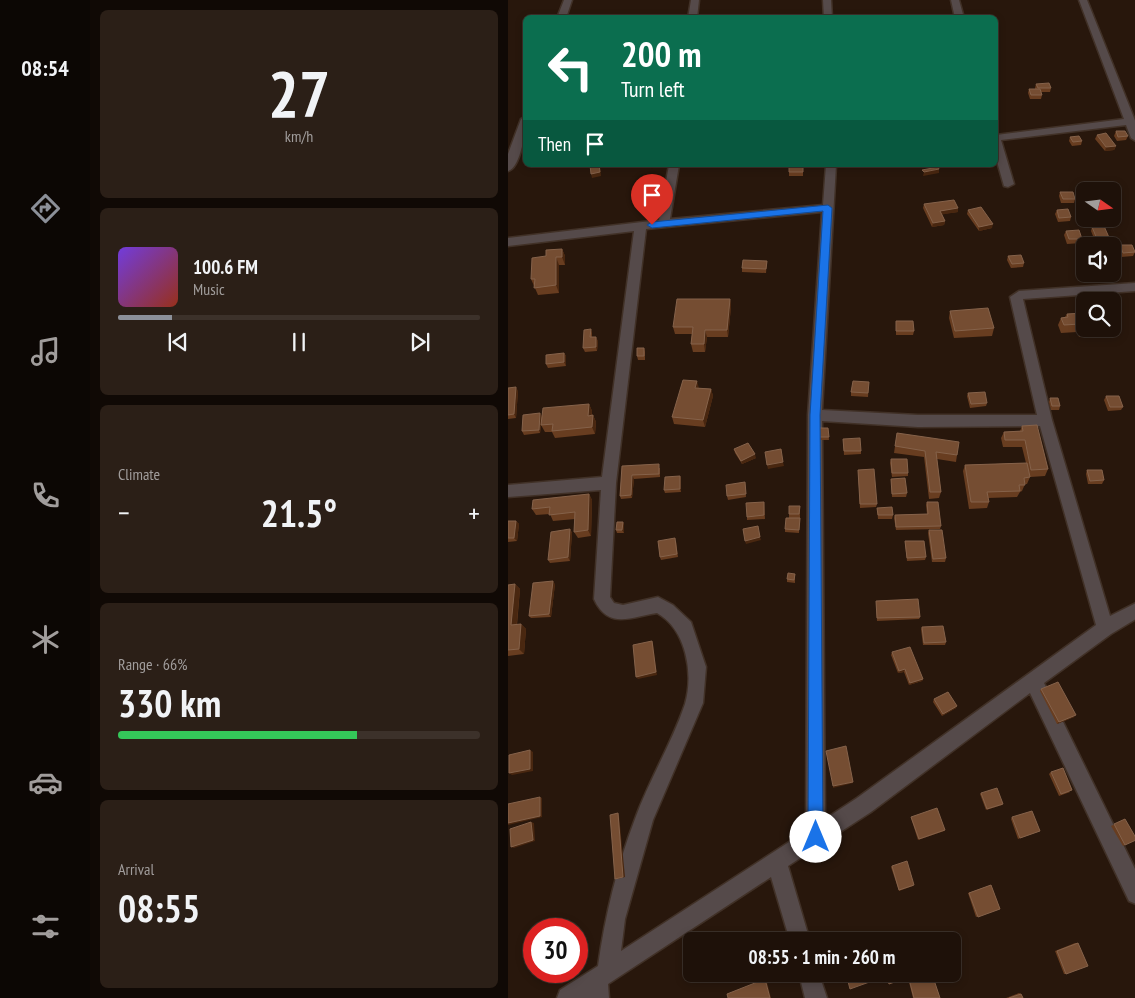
<!DOCTYPE html>
<html lang="en">
<head>
<meta charset="utf-8">
<style>
	body { margin:0; font-family:"PT Sans Narrow",sans-serif; background:#2b1f17; color:#f1f3f6; height:100vh; display:flex; flex-direction:column; font-size:19px; white-space:nowrap }
	* { box-sizing:border-box; margin:0 }
	p { font-size:16px; color:#a19d9c }
	.icon { flex:none; width:28px; height:28px; fill:none; stroke:currentColor; stroke-width:2; stroke-linecap:round; stroke-linejoin:round }
	.map { position:relative; flex:1; overflow:hidden }
	.details { display:flex; flex-direction:column; gap:10px; padding:10px; background:#100905; width:418px }
	.details>* { flex:none }
	.guide { position:absolute; left:15px; top:15px; width:475px; height:152px; border-radius:8px; box-shadow:0 2px 8px #0003,0 0 0 1px #3c312a; background:#0b6e4f; color:#fff; overflow:hidden }
	.needle { width:32px; rotate:104deg }
	.buttons { position:absolute; left:568px; top:182px; display:grid; gap:10px }
	.buttons a { display:grid; place-items:center; width:45px; height:45px; border-radius:8px; background:#1e1109; box-shadow:0 2px 8px #0003,0 0 0 1px #3c312a; font-size:25px }
	.speed { position:absolute; left:15px; top:918px; display:flex; gap:10px; font-size:25px; font-weight:700; text-align:center }
	.speed>* { display:grid; place-content:center; width:65px; height:65px; border-radius:50%; background:#1e1109; box-shadow:0 2px 8px #0003,0 0 0 1px #3c312a; line-height:1 }
	.speed .limit { border:8px solid #d22; background:#fff; color:#111 }
	.pin { position:absolute; display:grid; place-items:center; width:42px; height:42px; color:#fff; margin:-51px -21px; border-radius:50% 50% 50% 0; rotate:-45deg; box-shadow:0 0 5px #0007 }
	.pin .icon { rotate:45deg }
	.me { position:absolute; width:55px; margin:-28px; rotate:0deg; stroke-linejoin:round; filter:drop-shadow(0 0 4px #0008) }
	.turn { display:flex; align-items:center; gap:18px; height:105px; padding:0 15px; font-size:22px }
	.turn .icon { width:65px; height:65px; stroke-width:2.5 }
	.turn b { display:block; font-size:35px; line-height:42px }
	.then { display:flex; align-items:center; height:48px; padding:0 15px; background:#0003; gap:10px; font-size:19px }
	.big { font-size:38px; font-weight:600; line-height:1.1 }
	.details .card { flex:1; display:flex; flex-direction:column; justify-content:center; gap:8px; min-width:0; padding:0 18px; border-radius:8px; background:#2b1f17 }
	.details .dial { align-items:center; gap:0 }
	.dial b { font-size:65px; line-height:1 }
	.song { display:flex; align-items:center; gap:15px }
	.cover { width:60px; height:60px; border-radius:8px; background:linear-gradient(135deg,hsl(260 70% 55%),hsl(10 70% 35%)) }
	.played { height:5px; border-radius:2px; background:linear-gradient(90deg,#8c9099 15%,#3c312a 15%) }
	.keys { display:flex; justify-content:space-around; direction:ltr }
	.heat { display:flex; justify-content:space-between; align-items:center; font-size:28px; direction:ltr }
	.charge { height:8px; border-radius:4px; background:linear-gradient(90deg,#34c759 66%,#3c312a 0) }
	.trip { position:absolute; left:175px; top:932px; width:278px; height:50px; border-radius:8px; background:#1e1109; box-shadow:0 2px 8px #0003,0 0 0 1px #3c312a; font-weight:600; line-height:50px; text-align:center }
	main { display:flex; flex:1; min-height:0 }
	.tabs { display:flex; flex-direction:column; width:90px; justify-content:space-around; align-items:center; background:#0c0704; color:#a19d9c }
	.tabs .icon { width:35px; height:35px }
	.tabs .on { color:#8c9099 }
	.tabs b { font-size:22px; color:#f1f3f6 }
	.map>svg:first-child { display:block }
</style>
</head>
<body>
<main>
<nav class="tabs">
<b>08:54</b>
<svg class="icon on" aria-label="directions" viewBox="0 0 24 24"><path d="M12 3l9 9-9 9-9-9zM9 14v-3h6M13 9l2 2-2 2"/></svg>
<svg class="icon" aria-label="music" viewBox="0 0 24 24"><path d="M9 18V5l10-2v13"/><circle cx="6" cy="18" r="3"/><circle cx="16" cy="16" r="3"/></svg>
<svg class="icon" aria-label="phone" viewBox="0 0 24 24"><path d="M5 4h4l2 5-3 2q2 4 5 5l2-3 5 2v4C11 20 4 13 5 4z"/></svg>
<svg class="icon" aria-label="climate" viewBox="0 0 24 24"><path d="M12 3v18M4 7l16 10M4 17L20 7"/></svg>
<svg class="icon" aria-label="car" viewBox="0 0 24 24"><path d="M5 17H2v-5l4-1 3-4h7l3 4 3 1v5h-3M9 17h6M6 11h13"/><circle cx="7" cy="17" r="2"/><circle cx="17" cy="17" r="2"/></svg>
<svg class="icon" aria-label="filters" viewBox="0 0 24 24"><path d="M4 7h16M4 17h16"/><circle cx="9" cy="7" r="2"/><circle cx="15" cy="17" r="2"/></svg>
</nav>
<section class="details">
<div class="card dial"><b>27</b><p>km/h</p></div>
<div class="card">
<div class="song"><i class="cover"></i><div><b>100.6 FM</b><p>Music</p></div></div>
<div class="played"></div>
<div class="keys"><svg class="icon" aria-label="previous" viewBox="0 0 24 24"><path d="M18 5L8 12l10 7zM5 5v14"/></svg><svg class="icon" aria-label="pause" viewBox="0 0 24 24"><path d="M8 5v14M16 5v14"/></svg><svg class="icon" aria-label="next" viewBox="0 0 24 24"><path d="M6 5l10 7-10 7zM19 5v14"/></svg></div>
</div>
<div class="card"><p>Climate</p>
<div class="heat"><a>−</a><b class="big">21.5°</b><a>+</a></div>
</div>
<div class="card"><p>Range · 66%</p><b class="big">330 km</b><div class="charge"></div></div>
<div class="card"><p>Arrival</p><b class="big">08:55</b></div>
</section>
<div class="map">
<svg width="628" height="998" viewBox="0 0 628 998">
	<rect width="100%" height="100%" fill="#28170c"/>
	<g fill="none" stroke-linecap="round" stroke-linejoin="round">
		<defs>
			<path id="street" d="M56,0H64L58,18H49Z
				M183,0H191L189,18H180Z
				M315,0H323L324,18H316Z
				M443,0H451L456,18H447Z
				M571,0H579L628,123V141L623,138L618,125L493,140L506,184L500,187L496,186L488,158V135L616,119Z
				M18,116C18,128 13,168 0,171V154L13,119Z
				M161,165H171L162,219L315,205L318,165H328L314,410L410,415H529L502,297L511,291L628,283V291L515,299L544,420L602,616L628,603V619L603,634L536,683L628,871V904L621,901L522,693L363,812L280,866L302,941H282L263,877L100,984L101,998H49L52,990L90,966C97,916 109,866 127,819C141,780 164,743 177,704C186,673 178,629 149,613C123,617 100,630 86,599L93,490L0,497V485L94,477L126,231L0,246V238L151,220ZM314,212L300,415L298,831L113,951L117,919L145,820L195,703L198,667L183,622L165,605L150,597L115,605L106,603L102,597L108,483L138,229ZM314,421L410,427L532,426L588,625L349,798L317,819Z
				M291,974H311L319,998H297Z"/>
		</defs>
		<!-- street casing -->
		<use href="#street" stroke="#413127" stroke-width="3"/>
		<!-- street -->
		<use href="#street" fill="#554a4a" fill-rule="evenodd"/>
	</g>
	<!-- wall -->
	<path fill="#683d20" d="M528,84L543,88L542,92H533L534,95L533,99H522L520,93L521,89H527V88Z
		M608,131L620,136L618,140L609,141L606,136Z
		M589,135L608,146L606,150L597,151L587,139Z
		M562,137L574,141L573,145L564,146L561,141Z
		M295,165V176H281V172Z
		M552,192L567,199L566,203H553L551,196Z
		M604,203L609,210L607,214H604Z
		M416,204L450,212L434,214L437,221L436,225L424,227L415,208Z
		M460,210L484,228L471,231L459,214Z
		M549,210L563,217L562,221L550,222L547,214Z
		M596,226L606,249L604,253V246H589L583,231L584,227Z
		M558,231L574,239L573,243L559,244L556,235Z
		M612,245L627,252L625,256L613,257L610,249Z
		M54,249L57,256V265H51V293L30,295L23,279L38,256Z
		M500,256L516,263L515,267L503,268L499,260Z
		M259,261L258,273L234,272V268Z
		M222,299L223,307L220,337H199L197,352H185L183,344L184,334H167L165,327Z
		M442,311L486,328L484,336L446,338L441,318Z
		M604,311L608,320L605,325L607,328L603,335L571,337L569,332L553,333L550,325L553,318L557,317L559,314L576,329H604Z
		M388,321L406,331L405,335H388Z
		M83,329L84,333V337L90,341L89,351L77,352L75,348Z
		M136,348L137,352V360H130L129,356Z
		M56,353L58,356V366L40,368L38,364Z
		M361,382L360,397L343,396V392Z
		M0,388L10,391L8,418L0,419Z
		M191,388L203,389L205,396L197,427L166,424L164,417Z
		M460,393L479,403L478,406L462,408L459,396Z
		M598,396L615,407L613,410L600,411L596,400Z
		M542,398L552,406L551,410H543L541,402Z
		M81,404L84,411V415H85L88,422L87,434L47,438L44,432H37L33,425L34,418L32,433L16,435L14,431L34,416Z
		M514,426L540,469L537,476L522,477L519,484H517L514,491L512,492L509,497L480,498L481,502L479,508L461,509L455,471L457,465L518,463L514,447H495L493,438L496,432L512,431Z
		M311,428H320L321,440H311Z
		M389,433L449,455L448,462L429,459L433,492L431,498L421,499L416,457L386,453Z
		M335,439L353,451V454L336,455Z
		M226,449L248,458L234,464L227,453Z
		M383,459L400,473V476L384,477L382,463Z
		M114,466L152,468V477L126,479L124,498L113,499L112,496Z
		M350,470L369,504L368,507L352,508Z
		M579,470L596,480L594,484H580L578,474Z
		M172,476L173,479V492L157,493L156,490Z
		M383,479L399,493L398,497H384Z
		M237,482L238,497L220,500L219,496Z
		M81,494L84,500L83,536L70,538L66,532L67,519L45,521L42,514L28,515L24,509Z
		M256,502L257,519L239,520V517Z
		M419,502L433,526L432,529L388,530L386,518L387,515L419,514L418,505Z
		M292,506V518H281V514Z
		M369,508L385,515L384,519H370Z
		M292,518L291,533L277,532V529Z
		M0,521H8L11,524L9,541L0,542Z
		M115,522L116,525V533H109L108,530Z
		M62,529L64,533L62,561L42,563L40,560Z
		M421,530L438,558L437,562H424L420,533Z
		M168,541L170,557L153,560L152,557Z
		M397,541L418,557L417,560L399,561L397,544Z
		M287,574V583L279,582V579Z
		M7,584L12,589L9,625L13,624L18,629L16,654L0,656V585Z
		M47,584L43,617L23,618L21,616Z
		M368,601L412,617L411,619L369,621Z
		M414,627L438,642L437,645H415L413,629Z
		M384,652L415,679L414,681L401,685L396,672L390,673L383,655Z
		M533,689L566,717L549,724L532,691Z
		M426,699L448,708L434,716L425,702Z
		M543,772L562,792L551,796L541,774Z
		M473,793L494,805L478,810L472,794Z
		M403,817L437,830L436,831L410,840L403,818Z
		M504,817L532,831L510,839L503,819Z
		M617,819V845L615,846L603,826Z
		M384,866L405,886L391,891L383,867Z
		M483,885L492,909L468,917L460,893Z
		M567,943H570L558,974H556L547,951Z
		M423,974H424L432,998H405L401,982Z
		M511,993L513,994L515,998H498Z"/>
	<!-- shaded-wall -->
	<path fill="#492710" d="M608,146L606,150L597,151L598,147Z
		M91,165H92L93,176L84,178L83,174Z
		M431,169V173L415,176L416,172Z
		M450,208V212L431,215L432,211Z
		M437,221L436,225L424,227L425,223Z
		M485,224L484,228L471,231V227Z
		M54,249L57,256V265L54,257Z
		M48,257L51,265V293L48,285Z
		M222,299L223,307L220,337L219,330Z
		M197,330L199,337L197,352L196,344Z
		M88,337L90,341L89,351L88,347Z
		M56,353L58,356V366L56,362Z
		M189,381L191,388H187Z
		M8,387L10,391L8,418L6,414Z
		M203,389L205,396L197,427L195,420Z
		M81,404L84,411L83,423L80,416Z
		M32,413L34,416L32,433L31,430Z
		M85,415L88,422L87,434L84,427Z
		M247,454L248,458L234,464L233,461Z
		M275,462L276,466L260,469L259,465Z
		M124,475L126,479L124,498L123,495Z
		M172,476L173,479V492L172,489Z
		M81,494L84,500L83,536L80,530Z
		M8,521L11,524L9,541L6,538Z
		M115,522L116,525V533L114,530Z
		M62,529L64,533L62,561L60,557Z
		M252,537L253,540L238,544L237,541Z
		M45,581L47,584L43,617L41,614Z
		M7,584L12,589L8,631L3,625Z
		M13,624L18,629L16,654L11,649Z
		M144,641L145,643L149,675L130,679L128,677Z
		M397,669L396,672L390,673L391,671Z
		M415,679L414,681L401,685L402,683Z
		M449,706L448,708L434,716L435,714Z
		M568,715L566,717L549,724L551,722Z
		M22,750L25,752V771L4,775L1,773Z
		M345,782V783L325,788V786Z
		M32,797L34,798V817L0,825V823Z
		M495,804L494,805L478,810L479,809Z
		M110,813L111,815L117,877L109,879H107Z
		M23,822L26,823L27,841L6,848L3,847Z
		M437,830L436,831L410,840L411,839Z
		M258,978L263,998H262L257,979Z"/>
	<!-- building -->
	<path fill="#754d32" stroke="#85624a" d="M541,83L543,88H530L528,84Z
		M521,89H532L534,95H523Z
		M608,131H617L620,136L610,137Z
		M598,133L608,146L598,147L589,135Z
		M571,136L574,141L565,142L562,137Z
		M82,165H91L92,172L83,174Z
		M281,165H295V172H281Z
		M430,167L431,169L416,172L414,170Z
		M552,192H565L567,199H555Z
		M446,200L450,208L432,211L437,221L425,223L416,204Z
		M604,203H606L609,210H604Z
		M473,207L485,224L471,227L460,210Z
		M560,209L563,217L551,218L549,210Z
		M596,226L606,249H604V246H592L584,227Z
		M571,230L574,239H561L558,231Z
		M612,245H624L627,252L615,253Z
		M54,249V257H48V285L26,288L27,279H23L24,258L38,256V250Z
		M513,255L516,263L504,264L500,256Z
		M235,260L259,261L258,269L234,268Z
		M169,299H222L219,330H197L196,344H183L185,327H165Z
		M480,308L486,328L447,331L442,311Z
		M604,311H605L608,320H604Z
		M576,313V329H591L574,330L572,324L556,325L553,318L560,317L559,314Z
		M388,321H405L406,331H388Z
		M604,321L607,328H604Z
		M83,329L82,337H88V347L75,348L76,330Z
		M129,348H136V356H129Z
		M56,353V362L38,364V355Z
		M175,380L189,381L187,388L203,389L195,420L164,417Z
		M345,381L361,382L360,393L343,392Z
		M8,387L6,414L0,415V388Z
		M477,392L479,403L463,404L460,393Z
		M598,396H611L615,407H602Z
		M542,398H550L552,406H544Z
		M81,404L80,416L85,415L84,427L44,431L45,424L33,425L35,408Z
		M32,413L31,430L14,431L15,415Z
		M529,425L540,469L523,470L517,440H497L496,432L515,431L514,426Z
		M311,428H320L321,437H311Z
		M389,433L451,442L449,455L428,452L433,492H422L417,451L387,446Z
		M352,438L353,451H336L335,439Z
		M240,443L247,454L233,461L226,449Z
		M273,449L275,462L259,465L257,452Z
		M383,459H399L400,473H384Z
		M519,463L522,477L516,478L517,485H511L512,491L479,492L481,502H463L457,465Z
		M151,464V474L124,475L123,495L112,496L114,466Z
		M366,469L369,504H352L350,470Z
		M579,470H594L596,480L582,481Z
		M172,476V489L156,490L157,477Z
		M397,478L399,493L384,494L383,479Z
		M237,482L238,494L219,496L218,485Z
		M81,494L80,530L66,532L67,512L41,515L42,507L24,509L25,500Z
		M256,502V515L239,517L238,503Z
		M419,502H430L433,526L388,527L387,515L420,514Z
		M281,506H292L291,514H281Z
		M384,507L385,515H370L369,508Z
		M278,518H292L291,530L277,529Z
		M0,521H8L6,538H0Z
		M109,522H115L114,530H108Z
		M250,526L252,537L237,541L235,529Z
		M62,529L60,557L40,560L43,532Z
		M421,530H434L438,558L425,559Z
		M167,538L169,554L152,557L150,541Z
		M397,541H416L418,557L399,558Z
		M280,573L287,574L286,580L279,579Z
		M45,581L41,614L21,616L25,583Z
		M7,584L3,625L13,624L11,649L0,650V585Z
		M410,599L412,617L369,618L368,601Z
		M435,626L438,642L416,643L414,627Z
		M144,641L148,672L128,677L125,645Z
		M402,647L415,679L402,683L397,669L391,671L384,652Z
		M550,682L568,715L551,722L533,689Z
		M440,692L449,706L435,714L426,699Z
		M338,746L345,782L325,786L318,751Z
		M22,750V769L1,773V755Z
		M555,768L564,790L553,794L543,772Z
		M489,788L495,804L479,809L473,793Z
		M32,797V816L0,823V804Z
		M429,808L437,830L411,839L403,817Z
		M524,811L532,831L512,838L504,817Z
		M110,813L115,877L107,879L102,815Z
		M617,819L628,838V840L617,845L606,824Z
		M23,822L25,840L3,847L2,829Z
		M399,861L406,885L391,890L384,866Z
		M483,885L492,909L470,917L461,893Z
		M570,943L580,966L558,974L549,951Z
		M338,974H397L398,978L381,984L378,976L342,989Z
		M424,974L432,998H406L402,983Z
		M257,979L262,998H220L219,994Z
		M513,994L515,998H501Z"/>
	<!-- route -->
	<path fill="#1a73e8" stroke="#114b97" d="M320,205L324,208L312,415L315,837L313,842L308,844L302,842L300,837L302,415L315,211L144,228L139,225L144,222Z"/>
</svg>
<div class="buttons">
<a><svg class="needle" viewBox="-14 -14 28 28"><path d="M0-13l5 13h-10z" fill="#e53935"/><path d="M0 13l5-13h-10z" fill="#a19d9c"/></svg></a>
<a><svg class="icon" aria-label="sound" viewBox="0 0 24 24"><path d="M4 9h4l5-4v14l-5-4H4zM17 9q2 3 0 6"/></svg></a>
<a><svg class="icon" aria-label="search" viewBox="0 0 24 24"><circle cx="10" cy="10" r="6"/><path d="M15 15l6 6"/></svg></a>
</div>
<div class="speed"><div class="limit">30</div></div>
<div class="pin" style="left:144px;top:225px;background:#d93025"><svg class="icon" aria-label="arrive" viewBox="0 0 24 24"><path d="M6 21V4h12l-3 4 3 4H6"/></svg></div>
<svg class="me" style="left:308px;top:837px" viewBox="-20 -20 40 40"><circle r="19" fill="#fff"/><path d="M0-13L10 11 0 6-10 11z" fill="#1a73e8"/></svg>
<div class="trip">08:55 · 1 min · 260 m</div>
<div class="guide">
<div class="turn"><svg class="icon" aria-label="left" viewBox="0 0 24 24"><path d="M17 20v-9H6M10 6l-5 5 5 5"/></svg><div><b>200 m</b>Turn left</div></div>
<div class="then">Then<svg class="icon" aria-label="arrive" viewBox="0 0 24 24"><path d="M6 21V4h12l-3 4 3 4H6"/></svg></div>
</div>
</div>
</main>
</body>
</html>
